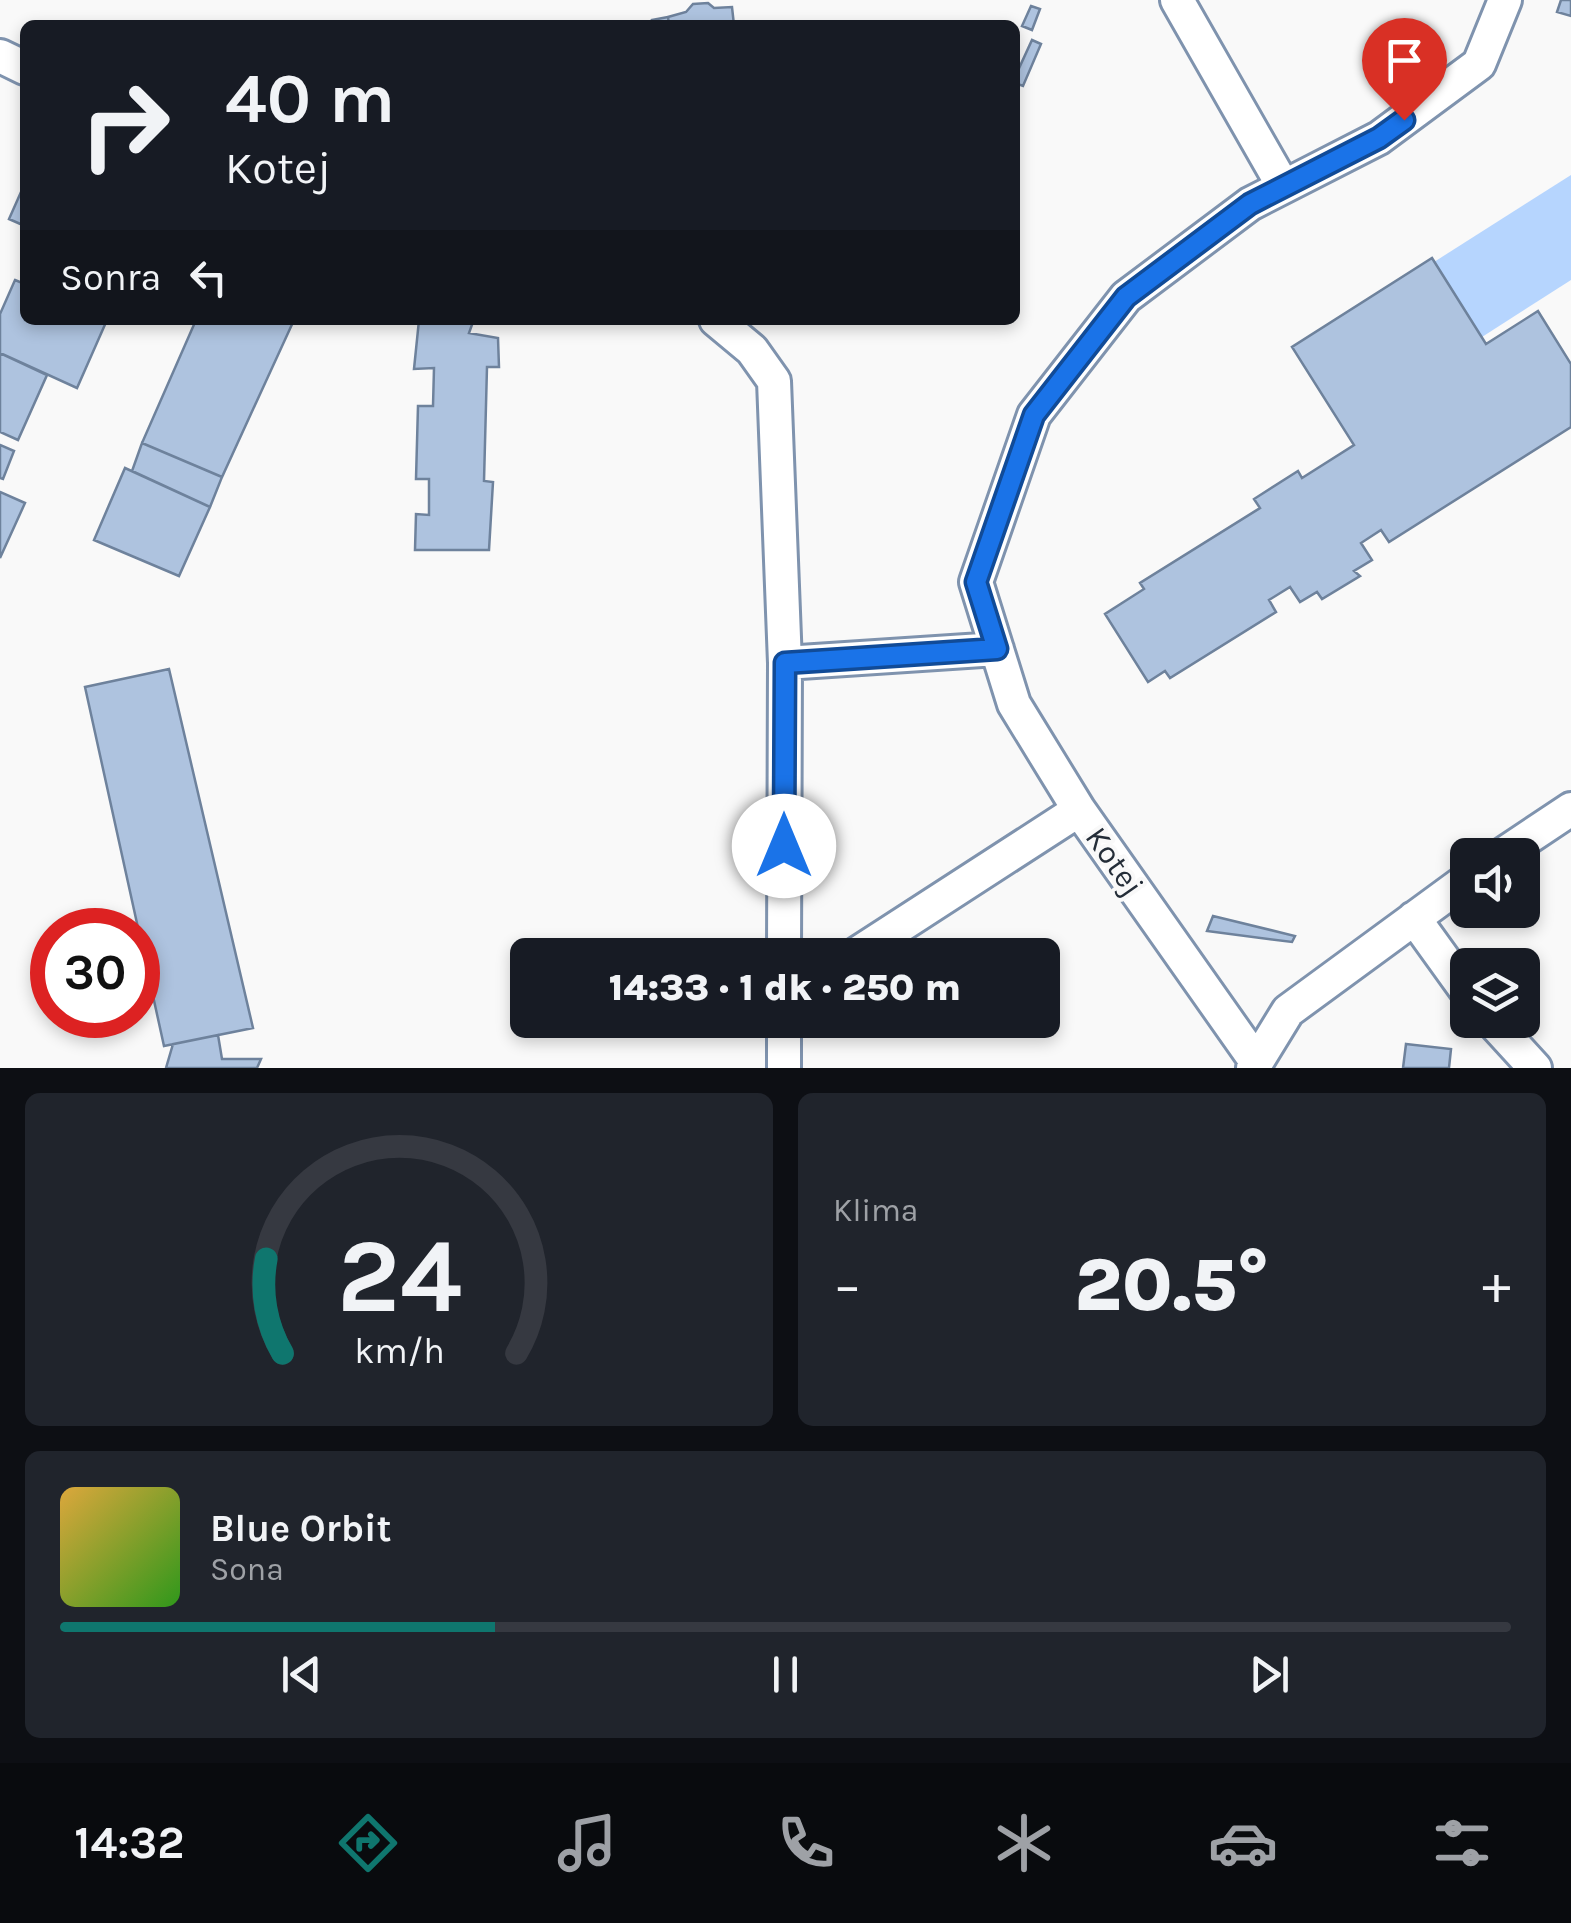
<!DOCTYPE html>
<html lang="tr">
<head>
<meta charset="utf-8">
<style>
	body { margin:0; font-family:Karla,sans-serif; background:#20242c; color:#f1f3f6; height:100vh; display:flex; flex-direction:column; font-size:38px; white-space:nowrap }
	* { box-sizing:border-box; margin:0 }
	p { font-size:32px; color:#9ea1a6 }
	.icon { flex:none; width:55px; height:55px; fill:none; stroke:currentColor; stroke-width:2; stroke-linecap:round; stroke-linejoin:round }
	.map { position:relative; height:1068px; overflow:hidden }
	.drawer { display:flex; flex-direction:column; gap:25px; padding:25px; background:#0d0f14; flex:1 }
	.drawer>* { flex:none }
	.hud { position:absolute; left:20px; top:20px; width:1000px; height:305px; border-radius:15px; box-shadow:0 5px 15px #0003; background:#171b24; color:#f1f3f6; overflow:hidden }
	.fabs { position:absolute; left:1450px; top:838px; display:grid; gap:20px }
	.fabs a { display:grid; place-items:center; width:90px; height:90px; border-radius:15px; background:#171b24; box-shadow:0 5px 15px #0003; font-size:50px }
	.speed { position:absolute; left:30px; top:908px; display:flex; gap:20px; font-size:50px; font-weight:700; text-align:center }
	.speed>* { display:grid; place-content:center; width:130px; height:130px; border-radius:50%; background:#171b24; box-shadow:0 5px 15px #0003; line-height:1 }
	.speed .limit { border:15px solid #d22; background:#fff; color:#111 }
	.pin { position:absolute; display:grid; place-items:center; width:85px; height:85px; color:#fff; margin:-102px -42px; border-radius:50% 50% 50% 0; rotate:-45deg; box-shadow:0 0 10px #0007 }
	.pin .icon { rotate:45deg }
	.me { position:absolute; width:110px; margin:-55px; rotate:0deg; stroke-linejoin:round; filter:drop-shadow(0 0 8px #0008) }
	.turn { display:flex; align-items:center; gap:35px; height:210px; padding:0 40px; font-size:45px }
	.turn .icon { width:130px; height:130px; stroke-width:2.5 }
	.turn b { display:block; font-size:70px; line-height:85px }
	.then { display:flex; align-items:center; height:95px; padding:0 40px; background:#0003; gap:20px; font-size:38px }
	.big { font-size:75px; font-weight:800; line-height:1.1 }
	.drawer .card { flex:1; display:flex; flex-direction:column; justify-content:center; gap:15px; min-width:0; padding:0 35px; border-radius:15px; background:#20242c }
	.drawer .dial { align-items:center; gap:0 }
	.dial svg { height:260px; overflow:visible; fill:none; stroke:#363941; stroke-width:7; stroke-linecap:round; text-anchor:middle }
	.dial text { fill:#f1f3f6; stroke:none }
	.song { display:flex; align-items:center; gap:30px }
	.cover { width:120px; height:120px; border-radius:15px; background:linear-gradient(135deg,hsl(40 70% 55%),hsl(110 70% 35%)) }
	.played { height:10px; border-radius:5px; background:linear-gradient(90deg,#0f766e 30%,#363941 30%) }
	.keys { display:flex; justify-content:space-around; direction:ltr }
	.heat { display:flex; justify-content:space-between; align-items:center; font-size:55px; direction:ltr }
	.drawer .tiles { flex:1; display:grid; gap:25px; grid-template-columns:1fr 1fr }
	.card:last-child { grid-column:span 2 }
	.trip { position:absolute; left:510px; top:938px; width:550px; height:100px; border-radius:15px; background:#171b24; box-shadow:0 5px 15px #0003; font-weight:800; line-height:100px; text-align:center }
	.tab-bar { display:flex; height:160px; justify-content:space-around; align-items:center; background:#090b0e; color:#9ea1a6 }
	.tab-bar .icon { width:70px; height:70px }
	.tab-bar .on { color:#0f766e }
	.tab-bar b { font-size:45px; color:#f1f3f6 }
	.map>svg:first-child { display:block }
</style>
</head>
<body>
<div class="map">
<svg width="1571" height="1068" viewBox="0 0 1571 1068">
	<rect width="100%" height="100%" fill="#f9f9f9"/>
	<!-- green -->
	<path fill="#b6d5fe" d="M1571,175V280L1482,337L1434,262Z"/>
	<!-- building -->
	<path fill="#aec3df" stroke="#6e829c" stroke-width="2.5" d="M1561,0H1571V16L1557,12Z
		M708,3L714,8L732,7L734,25H669L668,17L686,12L693,4Z
		M1031,6L1040,9L1032,30L1022,26Z
		M668,17L669,25H653L652,20Z
		M1032,40L1041,44L1023,86L1015,83V77Z
		M25,183V226L9,219Z
		M1432,258L1486,344L1538,311L1571,364V427L1389,542L1381,530L1361,543L1372,560L1354,571L1360,576L1322,599L1317,592L1300,602L1290,587L1269,600L1276,612L1170,678L1165,671L1148,682L1105,614L1144,589L1140,583L1260,508L1254,499L1298,471L1302,478L1354,445L1292,347Z
		M15,280L25,284V320H107L77,388L0,353V314Z
		M196,320H294L222,477L142,443Z
		M419,320L473,322L469,333L498,338L499,367H487L484,481L493,482L489,550H415L416,514L429,515V479H416L418,406H433L434,368L414,369Z
		M0,353L47,375L18,440L0,432Z
		M142,443L222,477L210,507L132,471Z
		M0,445L14,451L3,479L0,478Z
		M125,468L210,507L179,576L94,540Z
		M0,492L25,503L0,558Z
		M169,669L253,1028L164,1046L85,687Z
		M1213,916L1295,936L1292,942L1207,931Z
		M218,1035L222,1059H261L257,1068H166L173,1044Z
		M1406,1044L1451,1049L1449,1068H1403Z"/>
	<g fill="none" stroke-linecap="round" stroke-linejoin="round">
		<defs>
			<path id="street" d="M1177,0L1282,184
				M0,56L25,68
				M716,320L752,350L774,381L785,663L784,955
				M785,663L997,649
				M1502,855L1571,809
				M1414,918L1468,993
				M855,955L1079,810
				M1491,1020L1535,1068
				M1255,1060L1079,810L1014,704L976,582L1034,415L1126,297L1250,204L1379,138L1479,64L1505,0
				M784,1068V1020
				M1253,1068L1288,1011L1468,879"/>
		</defs>
		<!-- street casing -->
		<use href="#street" stroke="#7f93ae" stroke-width="38"/>
		<!-- street -->
		<use href="#street" stroke="#fff" stroke-width="32"/>
	</g>
	<g fill="none" stroke-linecap="round" stroke-linejoin="round">
		<defs>
			<path id="route" d="M784,846L785,663L997,649L976,582L1034,415L1126,297L1250,204L1379,138L1404,120"/>
		</defs>
		<!-- route casing -->
		<use href="#route" stroke="#114b97" stroke-width="25"/>
		<!-- route -->
		<use href="#route" stroke="#1a73e8" stroke-width="18"/>
	</g>
	<g text-anchor="middle" stroke-width="8" stroke-linejoin="round" paint-order="stroke">
		<!-- street labels -->
		<g font-size="32" fill="#242d38" stroke="#f9f9f9">
			<text transform="translate(1115 861) rotate(55)" y="11">Kotej</text>
		</g>
	</g>
</svg>
<div class="fabs">
<a><svg class="icon" aria-label="sound" viewBox="0 0 24 24"><path d="M4 9h4l5-4v14l-5-4H4zM17 9q2 3 0 6"/></svg></a>
<a><svg class="icon" aria-label="layers" viewBox="0 0 24 24"><path d="M12 4l9 5-9 5-9-5zM3 14l9 5 9-5"/></svg></a>
</div>
<div class="speed"><div class="limit">30</div></div>
<div class="pin" style="left:1404px;top:120px;background:#d93025"><svg class="icon" aria-label="arrive" viewBox="0 0 24 24"><path d="M6 21V4h12l-3 4 3 4H6"/></svg></div>
<svg class="me" style="left:784px;top:846px" viewBox="-20 -20 40 40"><circle r="19" fill="#fff"/><path d="M0-13L10 11 0 6-10 11z" fill="#1a73e8"/></svg>
<div class="trip">14:33 · 1 dk · 250 m</div>
<div class="hud">
<div class="turn"><svg class="icon" aria-label="right" viewBox="0 0 24 24"><path d="M7 20v-9h11M14 6l5 5-5 5"/></svg><div><b>40 m</b>Kotej</div></div>
<div class="then">Sonra<svg class="icon" aria-label="left" viewBox="0 0 24 24"><path d="M17 20v-9H6M10 6l-5 5 5 5"/></svg></div>
</div>
</div>
<section class="drawer">
<div class="tiles">
<div class="card dial"><svg viewBox="0 0 100 80">
<path d="M14 69A42 42 0 1 1 86 69"/>
<path d="M14 69A42 42 0 0 1 9 40" stroke="#0f766e"/>
<text x="50" y="56" font-size="32" font-weight="700">24</text>
<text x="50" y="72" font-size="11">km/h</text>
</svg></div>
<div class="card"><p>Klima</p>
<div class="heat"><a>−</a><b class="big">20.5°</b><a>+</a></div>
</div>
<div class="card">
<div class="song"><i class="cover"></i><div><b>Blue Orbit</b><p>Sona</p></div></div>
<div class="played"></div>
<div class="keys"><svg class="icon" aria-label="previous" viewBox="0 0 24 24"><path d="M18 5L8 12l10 7zM5 5v14"/></svg><svg class="icon" aria-label="pause" viewBox="0 0 24 24"><path d="M8 5v14M16 5v14"/></svg><svg class="icon" aria-label="next" viewBox="0 0 24 24"><path d="M6 5l10 7-10 7zM19 5v14"/></svg></div>
</div>
</div>
</section>
<nav class="tab-bar">
<b>14:32</b>
<svg class="icon on" aria-label="directions" viewBox="0 0 24 24"><path d="M12 3l9 9-9 9-9-9zM9 14v-3h6M13 9l2 2-2 2"/></svg>
<svg class="icon" aria-label="music" viewBox="0 0 24 24"><path d="M9 18V5l10-2v13"/><circle cx="6" cy="18" r="3"/><circle cx="16" cy="16" r="3"/></svg>
<svg class="icon" aria-label="phone" viewBox="0 0 24 24"><path d="M5 4h4l2 5-3 2q2 4 5 5l2-3 5 2v4C11 20 4 13 5 4z"/></svg>
<svg class="icon" aria-label="climate" viewBox="0 0 24 24"><path d="M12 3v18M4 7l16 10M4 17L20 7"/></svg>
<svg class="icon" aria-label="car" viewBox="0 0 24 24"><path d="M5 17H2v-5l4-1 3-4h7l3 4 3 1v5h-3M9 17h6M6 11h13"/><circle cx="7" cy="17" r="2"/><circle cx="17" cy="17" r="2"/></svg>
<svg class="icon" aria-label="filters" viewBox="0 0 24 24"><path d="M4 7h16M4 17h16"/><circle cx="9" cy="7" r="2"/><circle cx="15" cy="17" r="2"/></svg>
</nav>
</body>
</html>
